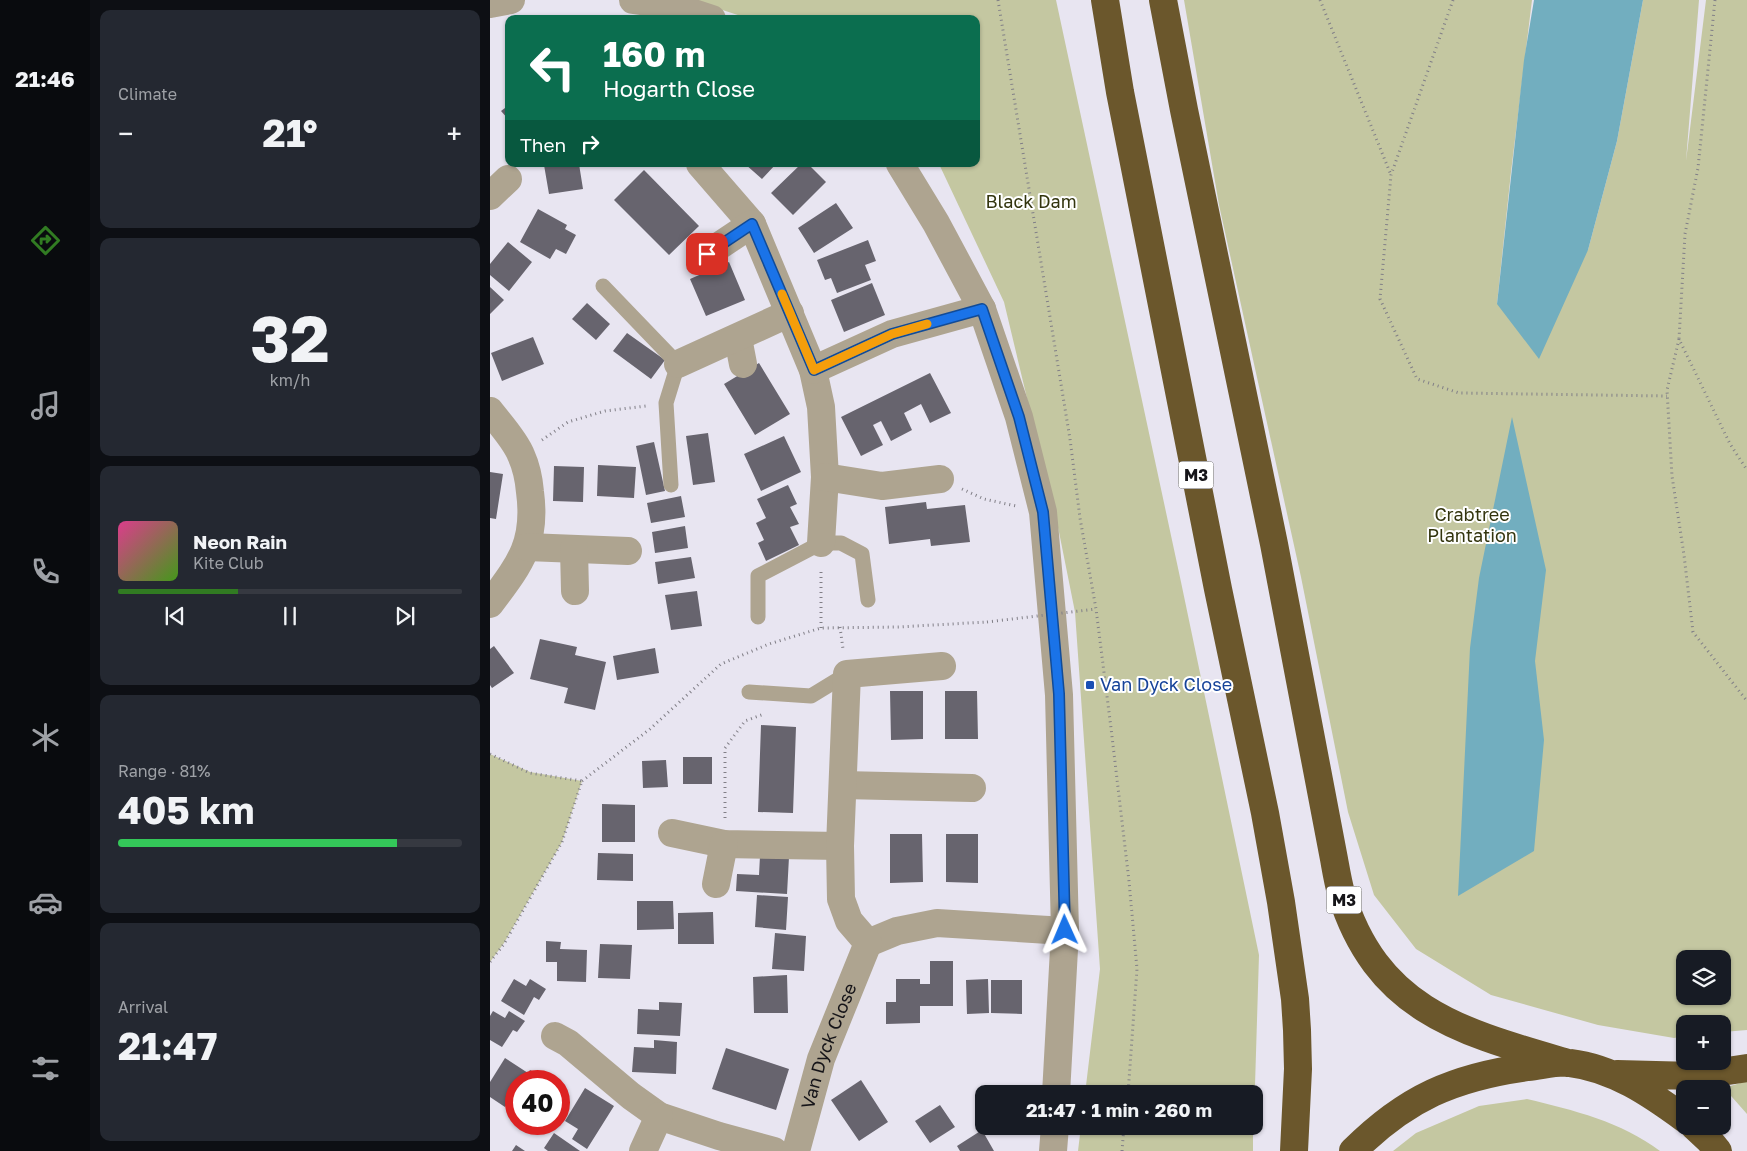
<!DOCTYPE html>
<html lang="en">
<head>
<meta charset="utf-8">
<style>
	body { margin:0; font-family:"Golos Text",sans-serif; background:#242831; color:#f1f3f6; height:100vh; display:flex; flex-direction:column; font-size:19px; white-space:nowrap }
	* { box-sizing:border-box; margin:0 }
	p { font-size:16px; color:#9ea1a6 }
	.icon { flex:none; width:28px; height:28px; fill:none; stroke:currentColor; stroke-width:2; stroke-linecap:round; stroke-linejoin:round }
	.map { position:relative; flex:1; overflow:hidden }
	.drawer { display:flex; flex-direction:column; gap:10px; padding:10px; background:#0d0f14; width:400px }
	.drawer>* { flex:none }
	.hud { position:absolute; left:15px; top:15px; width:475px; height:152px; border-radius:10px; box-shadow:0 1px 4px #0004; background:#0b6e4f; color:#fff; overflow:hidden }
	.tools { position:absolute; left:1186px; top:950px; display:grid; gap:10px }
	.tools a { display:grid; place-items:center; width:55px; height:55px; border-radius:10px; background:#171b24; box-shadow:0 1px 4px #0004; font-size:25px }
	.speed { position:absolute; left:15px; top:1070px; display:flex; gap:10px; font-size:25px; font-weight:700; text-align:center }
	.speed>* { display:grid; place-content:center; width:65px; height:65px; border-radius:50%; background:#171b24; box-shadow:0 1px 4px #0004; line-height:1 }
	.speed .limit { border:8px solid #d22; background:#fff; color:#111 }
	.pin { position:absolute; display:grid; place-items:center; width:42px; height:42px; color:#fff; margin:-21px; border-radius:10px; box-shadow:0 2px 8px #0006 }
	.me { position:absolute; width:55px; margin:-28px; rotate:359deg; stroke-linejoin:round; filter:drop-shadow(0 0 4px #0008) }
	.turn { display:flex; align-items:center; gap:18px; height:105px; padding:0 15px; font-size:22px }
	.turn .icon { width:65px; height:65px; stroke-width:2.5 }
	.turn b { display:block; font-size:35px; line-height:42px }
	.then { display:flex; align-items:center; height:48px; padding:0 15px; background:#0003; gap:10px; font-size:19px }
	.big { font-size:38px; font-weight:700; line-height:1.1 }
	.drawer .tile { flex:1; display:flex; flex-direction:column; justify-content:center; gap:8px; min-width:0; padding:0 18px; border-radius:10px; background:#242831 }
	.drawer .dial { align-items:center; gap:0 }
	.dial b { font-size:65px; line-height:1 }
	.song { display:flex; align-items:center; gap:15px }
	.cover { width:60px; height:60px; border-radius:8px; background:linear-gradient(135deg,hsl(330 70% 55%),hsl(100 70% 35%)) }
	.played { height:5px; border-radius:2px; background:linear-gradient(90deg,#317b22 35%,#363941 35%) }
	.keys { display:flex; justify-content:space-around; direction:ltr }
	.heat { display:flex; justify-content:space-between; align-items:center; font-size:28px; direction:ltr }
	.charge { height:8px; border-radius:4px; background:linear-gradient(90deg,#34c759 81%,#363941 0) }
	.trip { position:absolute; left:485px; top:1085px; width:288px; height:50px; border-radius:10px; background:#171b24; box-shadow:0 1px 4px #0004; font-weight:700; line-height:50px; text-align:center }
	main { display:flex; flex:1; min-height:0 }
	.menu { display:flex; flex-direction:column; width:90px; justify-content:space-around; align-items:center; background:#090b0e; color:#9ea1a6 }
	.menu .icon { width:35px; height:35px }
	.menu .on { color:#317b22 }
	.menu b { font-size:22px; color:#f1f3f6 }
	.map>svg:first-child { display:block }
</style>
</head>
<body>
<main>
<nav class="menu">
<b>21:46</b>
<svg class="icon on" aria-label="directions" viewBox="0 0 24 24"><path d="M12 3l9 9-9 9-9-9zM9 14v-3h6M13 9l2 2-2 2"/></svg>
<svg class="icon" aria-label="music" viewBox="0 0 24 24"><path d="M9 18V5l10-2v13"/><circle cx="6" cy="18" r="3"/><circle cx="16" cy="16" r="3"/></svg>
<svg class="icon" aria-label="phone" viewBox="0 0 24 24"><path d="M5 4h4l2 5-3 2q2 4 5 5l2-3 5 2v4C11 20 4 13 5 4z"/></svg>
<svg class="icon" aria-label="climate" viewBox="0 0 24 24"><path d="M12 3v18M4 7l16 10M4 17L20 7"/></svg>
<svg class="icon" aria-label="car" viewBox="0 0 24 24"><path d="M5 17H2v-5l4-1 3-4h7l3 4 3 1v5h-3M9 17h6M6 11h13"/><circle cx="7" cy="17" r="2"/><circle cx="17" cy="17" r="2"/></svg>
<svg class="icon" aria-label="filters" viewBox="0 0 24 24"><path d="M4 7h16M4 17h16"/><circle cx="9" cy="7" r="2"/><circle cx="15" cy="17" r="2"/></svg>
</nav>
<section class="drawer">
<div class="tile"><p>Climate</p>
<div class="heat"><a>−</a><b class="big">21°</b><a>+</a></div>
</div>
<div class="tile dial"><b>32</b><p>km/h</p></div>
<div class="tile">
<div class="song"><i class="cover"></i><div><b>Neon Rain</b><p>Kite Club</p></div></div>
<div class="played"></div>
<div class="keys"><svg class="icon" aria-label="previous" viewBox="0 0 24 24"><path d="M18 5L8 12l10 7zM5 5v14"/></svg><svg class="icon" aria-label="pause" viewBox="0 0 24 24"><path d="M8 5v14M16 5v14"/></svg><svg class="icon" aria-label="next" viewBox="0 0 24 24"><path d="M6 5l10 7-10 7zM19 5v14"/></svg></div>
</div>
<div class="tile"><p>Range · 81%</p><b class="big">405 km</b><div class="charge"></div></div>
<div class="tile"><p>Arrival</p><b class="big">21:47</b></div>
</section>
<div class="map">
<svg width="1257" height="1151" viewBox="0 0 1257 1151">
	<rect width="100%" height="100%" fill="#e8e5f1"/>
	<!-- green -->
	<path fill="#c4c7a1" fill-rule="evenodd" d="M202,0H566L691,582L769,955L764,1118V1094H595L610,969L585,612L569,532L514,302L449,164H486V19H260Z
		M694,0H1042L1021,172L1007,304L1098,250L1127,141L1153,0H1209L1196,161L1216,0H1257V1030L1233,1032L1232,1024H1195V1036L1184,1038L1108,1025L1001,995L926,949L884,895L858,812L811,577L729,205ZM1195,959H1232V996H1195Z
		M0,754L40,772L92,781L72,842L14,943L0,962Z
		M1257,1081V1114L1234,1088Z
		M1037,1099C1083,1110 1132,1122 1170,1151H903L926,1133L989,1106Z
		M591,1126H763V1151H588Z"/>
	<!-- water -->
	<path fill="#72aebf" d="M1044,0H1153L1127,141L1098,250L1049,359L1007,304L1034,60Z
		M1022,417L1056,570L1045,661L1054,740L1044,851L968,896L980,648L989,578Z"/>
	<!-- building -->
	<path fill="#67646e" d="M19,105V120L11,111Z
		M64,164H89L93,189L59,194L54,165Z
		M255,164H286L272,179Z
		M311,164H318L336,182L303,215L281,193Z
		M154,170L209,226L179,255L124,200Z
		M346,203L363,228L324,253L308,228Z
		M48,209L77,225L75,229L86,235L76,254L66,249L60,259L30,242Z
		M378,240L386,261L375,265L381,280L347,293L341,278L335,280L327,260Z
		M18,242L42,262L19,291L0,275V264Z
		M239,262L255,300L216,316L200,279Z
		M382,283L395,315L354,332L341,300Z
		M0,287L14,300L0,314Z
		M97,303L120,324L106,340L82,319Z
		M137,333L175,360L161,379L123,351Z
		M43,337L54,364L12,381L1,353Z
		M269,363L300,414L265,435L234,384Z
		M440,373L461,413L440,423L431,404L414,413L422,430L401,441L391,421L383,425L393,445L371,456L351,417Z
		M218,433L225,482L203,485L196,436Z
		M294,436L311,472L271,491L254,454Z
		M164,442L175,491L156,495L146,446Z
		M108,465L146,467L144,498L107,496Z
		M64,466L94,467L93,502L63,501Z
		M0,472L13,474L6,519L0,518Z
		M298,485L307,504L300,507L309,524L300,527L309,545L276,561L268,543L274,540L266,523L276,518L267,499Z
		M191,496L195,517L161,523L157,503Z
		M436,502L437,509L475,505L480,542L441,546L440,539L399,544L395,507Z
		M195,526L198,548L165,553L162,532Z
		M201,557L205,578L168,584L165,562Z
		M207,591L212,626L181,630L175,595Z
		M50,639L87,647L85,655L116,662L105,710L74,703L78,688L40,679Z
		M4,646L24,673L2,688L0,685V649Z
		M165,648L169,673L127,680L123,656Z
		M400,691H433V739L401,740Z
		M455,691H487L488,739H455Z
		M271,725L306,727L303,813L268,812Z
		M193,757H222V784H193Z
		M176,760L178,787L153,788L152,761Z
		M112,804L145,805V842H112Z
		M400,834H432L433,882L400,883Z
		M456,834H488V883L456,882Z
		M108,853L143,854V881L107,880Z
		M270,856L299,857L297,894L246,891L247,874L269,875Z
		M267,895L298,897L296,930L265,927Z
		M147,901H183L184,929L147,930Z
		M223,912L224,944H188V913Z
		M285,933L316,936L314,971L282,969Z
		M56,941L71,942L70,949L97,950L96,982L67,981V962H56Z
		M110,944L142,945L140,979L108,978Z
		M440,961H463V1006H430V1023L396,1024V1002H406V979H430V984H440Z
		M297,975L298,1013H264L263,977Z
		M24,979L36,986L40,979L56,989L49,1000L44,997L34,1015L11,1001Z
		M498,979L499,1013L477,1014L476,980Z
		M501,980H532V1014L501,1013Z
		M169,1002L192,1003L190,1036L147,1034L148,1009L169,1010Z
		M3,1011L15,1018L19,1011L35,1021L27,1032L23,1030L12,1047L0,1040V1016Z
		M164,1040L187,1042L186,1074L142,1072L144,1047L164,1048Z
		M236,1048L299,1069L286,1110L222,1089Z
		M15,1058L38,1073L40,1070L47,1074L43,1081H26V1098L22,1095L15,1107L0,1097V1082Z
		M371,1080L398,1122L369,1141L341,1100Z
		M95,1088L124,1106L97,1149L82,1139L88,1129L75,1121Z
		M450,1105L465,1127L440,1143L425,1121Z
		M492,1130L504,1151H470L467,1146Z
		M64,1133L90,1151H58L54,1148Z
		M26,1145L35,1151H22Z"/>
	<g fill="none" stroke-linecap="round" stroke-linejoin="round">
		<!-- path -->
		<path stroke="#817f87" stroke-width="3" stroke-dasharray="1 4" stroke-linecap="butt" d="M508,0L580,439L590,518L606,609L621,728L639,881L647,969L638,1094
			M830,0L901,175
			M963,0L901,175L890,299L927,379L969,393L1177,396
			M1225,0L1208,168L1195,234L1189,339L1240,444L1257,470
			M1189,339L1177,390L1182,476L1194,555L1203,632L1257,701
			M52,440L78,422L115,411L156,406
			M472,489L494,499L526,506
			M350,627L353,649
			M331,628V569
			M0,754L40,773L92,781L72,842L14,944L0,962
			M92,781L160,729L231,664L279,644L331,628L408,627L497,622
			M235,818V748L255,721L274,714
			M632,1151L634,1126"/>
		<!-- service -->
		<path stroke="#aea490" stroke-width="15" d="M113,286L188,364L176,403L181,485
			M268,617V576L331,543H351L372,554L378,600
			M259,692L321,696L357,674"/>
		<!-- minor -->
		<g stroke="#aea490" stroke-width="28">
			<path d="M210,164L262,224L323,370L331,407L335,477L331,543"/>
			<path d="M0,196L18,179"/>
			<path d="M217,254L262,224"/>
			<path d="M248,338L253,364"/>
			<path d="M188,364L300,313"/>
			<path d="M323,370L402,334L492,309"/>
			<path d="M0,411C10,424 25,440 31,455C36,466 39,480 40,492C47,544 29,565 0,604"/>
			<path d="M335,477L392,486L450,479"/>
			<path d="M37,547L138,551"/>
			<path d="M84,549L85,591"/>
			<path d="M353,785L482,788"/>
			<path d="M182,833L234,844L350,846"/>
			<path d="M226,884L234,844"/>
			<path d="M378,943L407,931L447,923L575,931"/>
			<path d="M65,1036L78,1043L141,1096L169,1116L229,1136L284,1151"/>
			<path d="M153,1151L169,1116"/>
			<path id="s1" d="M306,1151L331,1059L378,943L359,921L351,899L350,846L357,674L452,666"/>
		</g>
		<!-- tertiary -->
		<path stroke="#aea490" stroke-width="28" d="M143,0L179,5L222,19
			M0,4L21,0
			M410,164L446,223L492,309L529,417L553,512L569,695L575,931L566,1094
			M563,1151L565,1126"/>
		<!-- motorway -->
		<path stroke="#6b572c" stroke-width="28" d="M615,0L630,92L728,589L775,813L791,902L805,999L807,1030L808,1069L804,1151
			M673,0L694,110L784,544L844,859C846,870 848,882 851,893C887,1011 972,1032 1078,1063
			M1127,1074L1204,1076L1257,1068
			M1204,1126L1219,1140L1228,1151
			M863,1151C916,1098 964,1077 1038,1067C1051,1066 1067,1061 1080,1063C1123,1068 1161,1094 1195,1119"/>
		<!-- path-bridge -->
		<path stroke="#817f87" stroke-width="3" stroke-dasharray="1 4" stroke-linecap="butt" d="M497,622L606,609"/>
	</g>
	<g fill="none" stroke-linecap="round" stroke-linejoin="round">
		<defs>
			<path id="route" d="M217,254L262,224L324,370L402,334L492,309L529,417L553,512L569,694L575,930"/>
		</defs>
		<!-- route casing -->
		<use href="#route" stroke="#114b97" stroke-width="12"/>
		<!-- route -->
		<use href="#route" stroke="#1a73e8" stroke-width="9"/>
		<!-- slow -->
		<path stroke="#f59e0b" stroke-width="9" d="M292,294L324,370L402,334L437,324"/>
	</g>
	<!-- markers -->
	<rect fill="#1a4fb4" stroke="#fff" stroke-width="2" x="595" y="680" width="10" height="10" rx="2.5"/>
	<g text-anchor="middle" stroke-width="4" stroke-linejoin="round" paint-order="stroke">
		<!-- shield labels -->
		<g fill="#fff" stroke="#5c5b5e" stroke-width="1">
			<rect x="688.5" y="461.5" width="35" height="27" rx="4"/>
			<rect x="836.5" y="886.5" width="35" height="27" rx="4"/>
		</g>
		<g font-size="16" font-weight="bold" fill="#161519">
			<text x="706" y="481">M3</text>
			<text x="854" y="906">M3</text>
		</g>
		<!-- park labels -->
		<g font-size="18" fill="#33350e" stroke="#fff">
			<text x="541" y="208">Black Dam</text>
			<text x="982" y="521">Crabtree<tspan x="982" dy="21">Plantation</tspan></text>
		</g>
		<!-- transit labels -->
		<g font-size="18" fill="#164399" stroke="#fff" text-anchor="start">
			<text x="610" y="691">Van Dyck Close</text>
		</g>
		<!-- street labels -->
		<g font-size="18" fill="#161519" stroke="#fff">
			<text dy="6" stroke="none"><textPath href="#s1" startOffset="110">Van Dyck Close</textPath></text>
		</g>
	</g>
</svg>
<div class="tools">
<a><svg class="icon" aria-label="layers" viewBox="0 0 24 24"><path d="M12 4l9 5-9 5-9-5zM3 14l9 5 9-5"/></svg></a>
<a>+</a>
<a>−</a>
</div>
<div class="speed"><div class="limit">40</div></div>
<div class="pin" style="left:217px;top:254px;background:#d93025"><svg class="icon" aria-label="arrive" viewBox="0 0 24 24"><path d="M6 21V4h12l-3 4 3 4H6"/></svg></div>
<svg class="me" style="left:575px;top:930px" viewBox="-20 -20 40 40"><path d="M0-17L14 15 0 8-14 15z" fill="#1a73e8" stroke="#fff" stroke-width="4"/></svg>
<div class="trip">21:47 · 1 min · 260 m</div>
<div class="hud">
<div class="turn"><svg class="icon" aria-label="left" viewBox="0 0 24 24"><path d="M17 20v-9H6M10 6l-5 5 5 5"/></svg><div><b>160 m</b>Hogarth Close</div></div>
<div class="then">Then<svg class="icon" aria-label="right" viewBox="0 0 24 24"><path d="M7 20v-9h11M14 6l5 5-5 5"/></svg></div>
</div>
</div>
</main>
</body>
</html>
